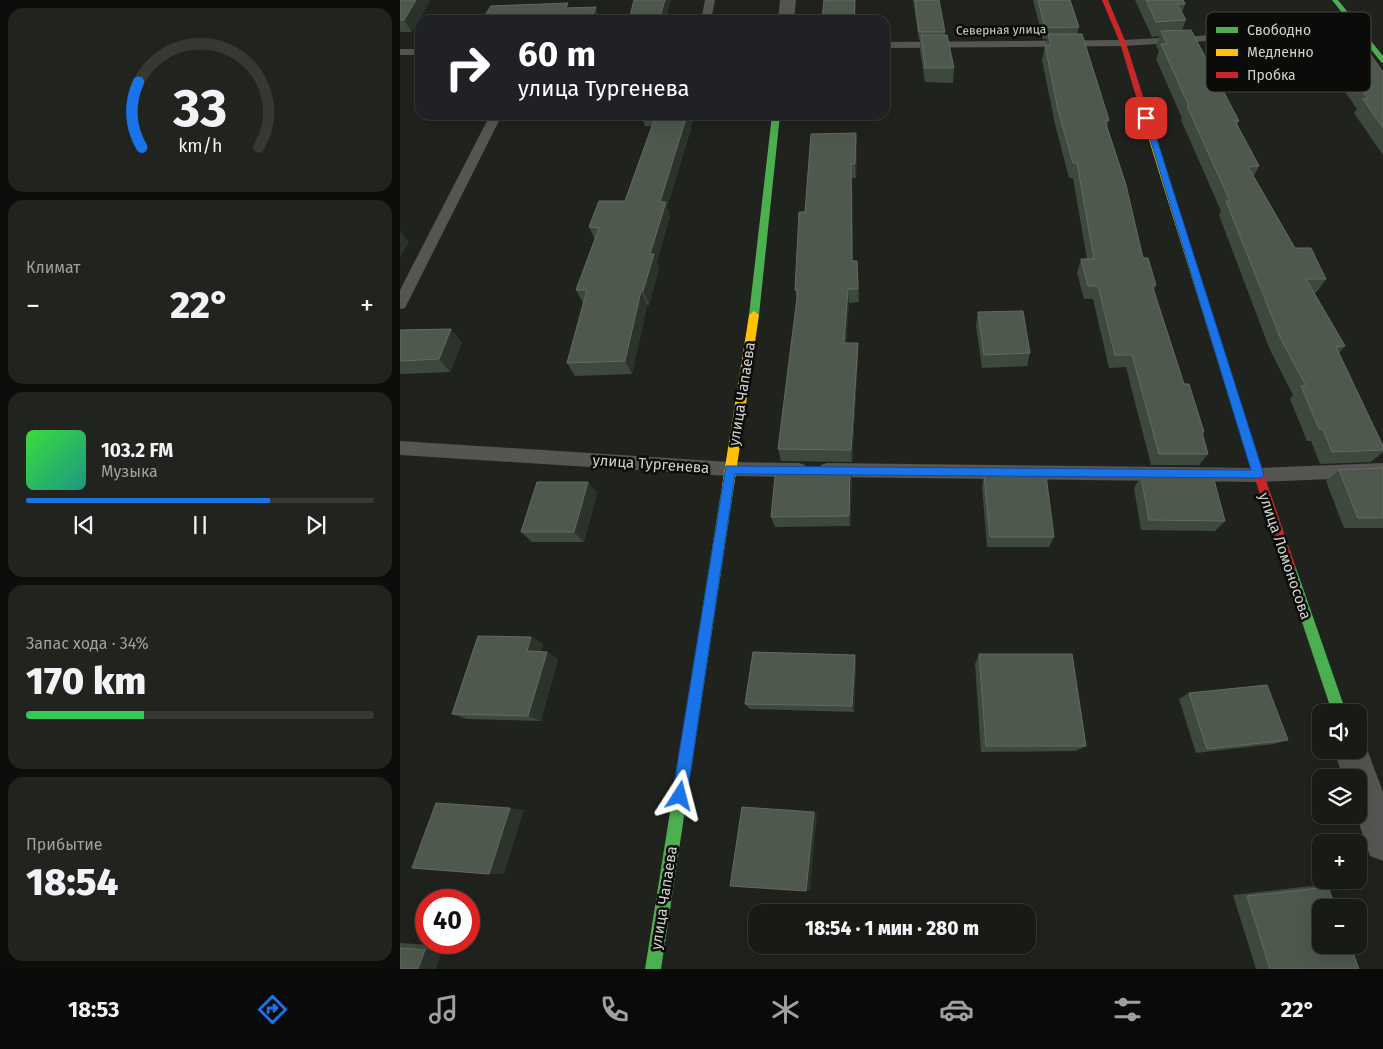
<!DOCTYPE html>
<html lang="ru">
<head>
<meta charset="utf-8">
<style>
	body { margin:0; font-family:"Fira Sans",sans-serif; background:#21231f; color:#f1f3f6; height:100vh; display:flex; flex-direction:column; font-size:19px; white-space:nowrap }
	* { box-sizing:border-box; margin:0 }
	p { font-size:16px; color:#9fa1a1 }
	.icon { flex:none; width:28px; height:28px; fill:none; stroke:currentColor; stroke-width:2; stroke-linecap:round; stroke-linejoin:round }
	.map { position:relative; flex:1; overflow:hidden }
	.details { display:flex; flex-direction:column; gap:8px; padding:8px; background:#0d0e0c; width:400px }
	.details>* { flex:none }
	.banner { position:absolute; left:15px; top:15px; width:475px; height:105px; border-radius:15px; box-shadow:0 5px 20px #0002,0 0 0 1px #363835; background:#202124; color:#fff; overflow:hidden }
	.tools { position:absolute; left:912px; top:704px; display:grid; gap:10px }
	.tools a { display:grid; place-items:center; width:55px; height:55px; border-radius:10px; background:#181a16; box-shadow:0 5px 20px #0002,0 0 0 1px #363835; font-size:25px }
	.speed { position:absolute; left:15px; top:889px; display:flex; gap:10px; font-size:25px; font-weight:700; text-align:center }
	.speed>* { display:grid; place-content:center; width:65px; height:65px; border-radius:50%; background:#181a16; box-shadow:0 5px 20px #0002,0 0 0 1px #363835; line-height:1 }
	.speed .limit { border:8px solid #d22; background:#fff; color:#111 }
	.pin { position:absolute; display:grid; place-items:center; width:42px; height:42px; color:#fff; margin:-21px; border-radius:10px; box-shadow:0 2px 8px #0006 }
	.me { position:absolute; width:55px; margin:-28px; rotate:9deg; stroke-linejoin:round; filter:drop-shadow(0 0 4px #0008) }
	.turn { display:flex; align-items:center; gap:18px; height:105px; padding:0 20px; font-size:22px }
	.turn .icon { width:65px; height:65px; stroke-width:2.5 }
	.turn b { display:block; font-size:35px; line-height:42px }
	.big { font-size:38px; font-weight:800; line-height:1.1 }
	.details .widget { flex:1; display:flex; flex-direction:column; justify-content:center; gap:8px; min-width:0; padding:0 18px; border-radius:15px; background:#21231f }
	.details .dial { align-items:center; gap:0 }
	.dial svg { height:130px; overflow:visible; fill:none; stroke:#363835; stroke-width:7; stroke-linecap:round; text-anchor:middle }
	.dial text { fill:#f1f3f6; stroke:none }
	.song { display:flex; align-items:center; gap:15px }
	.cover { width:60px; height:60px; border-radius:8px; background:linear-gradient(135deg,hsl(120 70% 55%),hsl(170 70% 35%)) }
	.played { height:5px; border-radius:2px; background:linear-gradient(90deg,#1a73e8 70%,#363835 70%) }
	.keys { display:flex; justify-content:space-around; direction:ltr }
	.heat { display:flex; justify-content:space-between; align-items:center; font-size:28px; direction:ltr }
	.charge { height:8px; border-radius:4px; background:linear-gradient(90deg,#34c759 34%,#363835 0) }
	.trip { position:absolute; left:348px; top:904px; width:288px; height:50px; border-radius:15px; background:#181a16; box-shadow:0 5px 20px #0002,0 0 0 1px #363835; font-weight:800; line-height:50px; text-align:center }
	.menu { display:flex; height:80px; justify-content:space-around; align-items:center; background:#0a0a09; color:#9fa1a1 }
	.menu .icon { width:35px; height:35px }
	.menu .active { color:#1a73e8 }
	.menu b { font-size:22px; color:#f1f3f6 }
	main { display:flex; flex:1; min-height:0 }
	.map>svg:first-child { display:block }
</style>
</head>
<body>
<main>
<section class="details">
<div class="widget dial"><svg viewBox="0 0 100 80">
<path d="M14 69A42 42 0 1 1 86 69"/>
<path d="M14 69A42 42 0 0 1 12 29" stroke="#1a73e8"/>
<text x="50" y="56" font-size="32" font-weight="700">33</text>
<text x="50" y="72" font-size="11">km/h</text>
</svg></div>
<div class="widget"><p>Климат</p>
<div class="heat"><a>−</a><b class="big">22°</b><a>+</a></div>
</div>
<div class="widget">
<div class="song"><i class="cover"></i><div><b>103.2 FM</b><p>Музыка</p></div></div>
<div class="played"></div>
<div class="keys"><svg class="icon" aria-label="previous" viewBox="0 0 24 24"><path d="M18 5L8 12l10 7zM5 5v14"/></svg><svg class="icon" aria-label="pause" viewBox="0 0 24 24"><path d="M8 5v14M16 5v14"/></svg><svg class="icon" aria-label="next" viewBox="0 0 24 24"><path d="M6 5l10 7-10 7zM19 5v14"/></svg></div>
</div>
<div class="widget"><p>Запас хода · 34%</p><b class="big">170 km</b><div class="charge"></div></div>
<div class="widget"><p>Прибытие</p><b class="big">18:54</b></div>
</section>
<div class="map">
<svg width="983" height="969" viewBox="0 0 983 969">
	<rect width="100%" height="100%" fill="#20221e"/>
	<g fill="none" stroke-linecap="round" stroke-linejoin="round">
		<!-- lane -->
		<path fill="#555653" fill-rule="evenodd" d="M305,0H315L311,20H301Z
			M957,27L962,30L961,32L723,46L485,48V42L723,40Z
			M0,49H20V55H0Z
			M90,115H102L7,304L5,308L0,309V290Z
			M0,441L330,462L399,463L405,465L408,470L405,475L399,477L330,476L0,455Z
			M427,463L858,468L983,463V477L858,482L427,477L421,475L418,470L421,465Z"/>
		<!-- street -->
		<path fill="#555653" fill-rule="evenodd" d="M380,0H396L394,20H378Z
			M959,736L963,738L983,792V861L970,856L956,815H959V778H943L934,750H959Z"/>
		<!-- fast -->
		<path fill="#4caf50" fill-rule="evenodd" d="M932,0H938L983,56V63L981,62Z
			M372,115H380L359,315L354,319L349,315Z
			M328,481L332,483L334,486L261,969H245L322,486L324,483Z
			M890,562L894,564L896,568L946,712H932L884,568L886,564Z"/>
		<!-- slow -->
		<path fill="#ffc107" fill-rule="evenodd" d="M750,138L757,140L852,439L851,442H843L842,439L749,140Z
			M354,311L359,315L334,486L332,489L328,491L324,489L322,486L349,315Z"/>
		<!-- jam -->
		<path fill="#c62828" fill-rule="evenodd" d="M702,0H708L726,43L757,140L756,142L749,140L720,43Z
			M847,435L851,436L852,439L896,568L894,572L890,574L886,572L884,568L842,439L843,436Z"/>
	</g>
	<!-- wall -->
	<path fill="#3e493d" d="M0,0L12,32H0Z
		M513,0H539L545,35L554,68L553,83L525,82L520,50V40H519Z
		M633,0H670L679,27L677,34L709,120L707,127L743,258L756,285L754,290L784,384L804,432L802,434L808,454L799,465H751L726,367L709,368L693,299H684L677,273L681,259H687L673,178H669L655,124L642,60L645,45H646L647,39H643Z
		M735,0H783L785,4L782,13L786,20L782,30L839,121L837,125L859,166L854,176L895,248L926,279L916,293H914L945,346L939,353L983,446V452L971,462L920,464L911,441H907L890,399L893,395L870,350L819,215L821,211L781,120L782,118L756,59L759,51L756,46L759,36L752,37Z
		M925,39L983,72V155L954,113L957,109L918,52Z
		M241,115H294L290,132L267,207L270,216L257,262L259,268L249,305H247L232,374L175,376L167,363L183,303L176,290L195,239L189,227L225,201L252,126H245Z
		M456,133L457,148L456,178H452L453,261L458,275L459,302L449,303L446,343H458V356L452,462L381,461L378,449L397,300L395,290L405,212Z
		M578,312L630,353L627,366L582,368L576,326Z
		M51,329L62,343L50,372L0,374V330Z
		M450,468L452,479L450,526L375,527L371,517Z
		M983,468V528H944L926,481L939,470Z
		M764,472L825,521L815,531L741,530L734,488L741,477H760Z
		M584,475L654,537L649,547H587L582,486Z
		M188,482L197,493L184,542H132L121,532Z
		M131,637L143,644L141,652H147L158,659L141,721L67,719L52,714Z
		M579,654L686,746L676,751L581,752L575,664Z
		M455,655L456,662L454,712L350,709L345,704Z
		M789,693L888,740L874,744L796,753L779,699Z
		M911,886L928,887L959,969H856L833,895Z
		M0,943L44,946L0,969Z"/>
	<!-- shaded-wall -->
	<path fill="#2b332a" d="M16,0H31L12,32L4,20Z
		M265,0H271L266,20H259Z
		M455,0L456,9L455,20H454Z
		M196,7L200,20H191Z
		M287,115H294L290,132L267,207L270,216L257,262L259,268L249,305L243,291L260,202Z
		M456,133L457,148L456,178L455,164Z
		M451,164L452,178L453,275L452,261Z
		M0,231L9,242L0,257Z
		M448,289L449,303L445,356L444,343Z
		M241,291L247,305L232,374L225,361Z
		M51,329L62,343L50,372L39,359Z
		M458,343V356L452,462L451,450Z
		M450,468L452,479L450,526L449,516Z
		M188,482L197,493L184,542L174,532Z
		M131,637L143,644L139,658L127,651Z
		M147,652L158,659L141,721L128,716Z
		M455,655L456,662L454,712L452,706Z
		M110,808L124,810L104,874H89Z
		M414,812L417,813L410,890L406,891Z
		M44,946L36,969H18L25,950Z"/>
	<!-- building -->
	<path fill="#4e584d" stroke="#626b61" d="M0,0H16L4,20H0Z
		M234,0H265L259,20H229Z
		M424,0H455L454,20H422Z
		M515,0H539L545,32H519Z
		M638,0H670L679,27L645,28Z
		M746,0H783L785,4H777L786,20L756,22Z
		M168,3L166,8L196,7L191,20H82L91,6Z
		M791,30L839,121H835L859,166L848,167L895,248H911L926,279H906L945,346L936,347L983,446V450L932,452L923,429H919L901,386H906L880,337L826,201H830L787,106H789L761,44H767L761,31Z
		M648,34H682L709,120L705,121L726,185L743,258H748L756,285H752L784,384H789L804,432H802L808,454H759L732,355H715L698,286H688L681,259H694L677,163H673L658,110L645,45H651Z
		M521,35H547L554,68H525Z
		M959,38L983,72V128L963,99H968L925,39Z
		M256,115H287L260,202H266L250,254H254L243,291H241L225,361L167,363L187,290H176L199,228L189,227L199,201H225Z
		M456,133L455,164H451L452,261H457L458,289H448L444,343H458L451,450L378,449L398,290H395L399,212H405L411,134Z
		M623,311L630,353L584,355L578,312Z
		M51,329L39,359L0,361V330Z
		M376,467L450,468L449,516L371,517Z
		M983,468V518H958L939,470Z
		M764,472H812L825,521L749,520L741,477H765Z
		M584,475H646L654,537H590Z
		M137,482H188L174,532H121Z
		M78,636L131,637L127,651L147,652L128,716L52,714Z
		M353,652L455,655L452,706L345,704Z
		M579,654H672L686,746H586Z
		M867,685L888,740L807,749L789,693Z
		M36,803L110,808L89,874L12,868Z
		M342,807L414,812L406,891L330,886Z
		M928,887L936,908H921V945H950L959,969H870L847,896Z
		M0,948L25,950L18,969H0Z"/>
	<!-- route -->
	<path fill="#1a73e8" stroke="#114b97" d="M743,116L750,118L864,475L862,478L335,474L287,796L285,801L280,803L274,801L272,796L326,466L851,470Z"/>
	<g text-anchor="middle" stroke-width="5" stroke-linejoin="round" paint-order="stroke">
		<!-- far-street labels -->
		<g font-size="12" fill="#d0d2ce" stroke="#0b0c09">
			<text transform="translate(601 30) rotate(-1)" y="4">Северная улица</text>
		</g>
		<!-- street labels -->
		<g font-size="15" fill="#d0d2ce" stroke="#0b0c09">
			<text transform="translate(342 394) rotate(-81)" y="5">улица Чапаева</text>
			<text transform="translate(251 464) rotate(4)" y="5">улица Тургенева</text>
			<text transform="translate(885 556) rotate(71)" y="5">улица Ломоносова</text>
			<text transform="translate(264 898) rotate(-81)" y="5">улица Чапаева</text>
		</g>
	</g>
	<!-- legend -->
	<rect x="806" y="12" width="165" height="80" rx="8" fill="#0b0c09" stroke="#464744" stroke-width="1"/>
	<rect x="816" y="27" width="22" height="6" fill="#4caf50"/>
	<rect x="816" y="49" width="22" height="7" fill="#ffc107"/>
	<rect x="816" y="72" width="22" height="6" fill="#c62828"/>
	<g font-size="14" fill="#d0d2ce">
		<text x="847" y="35">Свободно</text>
		<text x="847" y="57">Медленно</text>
		<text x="847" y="80">Пробка</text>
	</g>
</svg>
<div class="tools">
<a><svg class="icon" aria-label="sound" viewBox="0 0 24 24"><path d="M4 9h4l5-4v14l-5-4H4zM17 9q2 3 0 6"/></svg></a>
<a><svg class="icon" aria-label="layers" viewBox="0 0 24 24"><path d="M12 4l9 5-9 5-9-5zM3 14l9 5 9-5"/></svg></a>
<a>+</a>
<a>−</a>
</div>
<div class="speed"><div class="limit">40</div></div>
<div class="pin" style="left:746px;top:118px;background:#d93025"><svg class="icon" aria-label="arrive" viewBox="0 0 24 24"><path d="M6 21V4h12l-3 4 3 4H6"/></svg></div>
<svg class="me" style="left:280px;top:796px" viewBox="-20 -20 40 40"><path d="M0-17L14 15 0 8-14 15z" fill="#1a73e8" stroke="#fff" stroke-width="4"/></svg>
<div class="trip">18:54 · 1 мин · 280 m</div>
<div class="banner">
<div class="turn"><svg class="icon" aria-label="right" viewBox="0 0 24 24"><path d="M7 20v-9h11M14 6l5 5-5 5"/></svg><div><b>60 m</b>улица Тургенева</div></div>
</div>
</div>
</main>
<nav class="menu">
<b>18:53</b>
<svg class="icon active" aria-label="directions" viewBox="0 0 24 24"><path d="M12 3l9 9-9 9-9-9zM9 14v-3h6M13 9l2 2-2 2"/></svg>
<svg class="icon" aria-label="music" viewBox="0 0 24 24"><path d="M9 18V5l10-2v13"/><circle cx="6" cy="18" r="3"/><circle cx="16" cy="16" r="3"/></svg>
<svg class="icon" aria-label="phone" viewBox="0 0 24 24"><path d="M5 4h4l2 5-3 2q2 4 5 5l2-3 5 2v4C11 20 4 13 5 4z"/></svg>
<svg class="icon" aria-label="climate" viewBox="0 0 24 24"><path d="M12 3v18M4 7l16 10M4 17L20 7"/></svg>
<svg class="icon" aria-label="car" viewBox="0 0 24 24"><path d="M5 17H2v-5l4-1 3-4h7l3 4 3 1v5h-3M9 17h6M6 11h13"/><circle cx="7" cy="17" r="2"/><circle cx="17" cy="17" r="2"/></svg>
<svg class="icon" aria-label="filters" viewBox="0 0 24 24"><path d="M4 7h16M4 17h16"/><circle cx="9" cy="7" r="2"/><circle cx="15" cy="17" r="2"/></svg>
<b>22°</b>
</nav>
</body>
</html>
